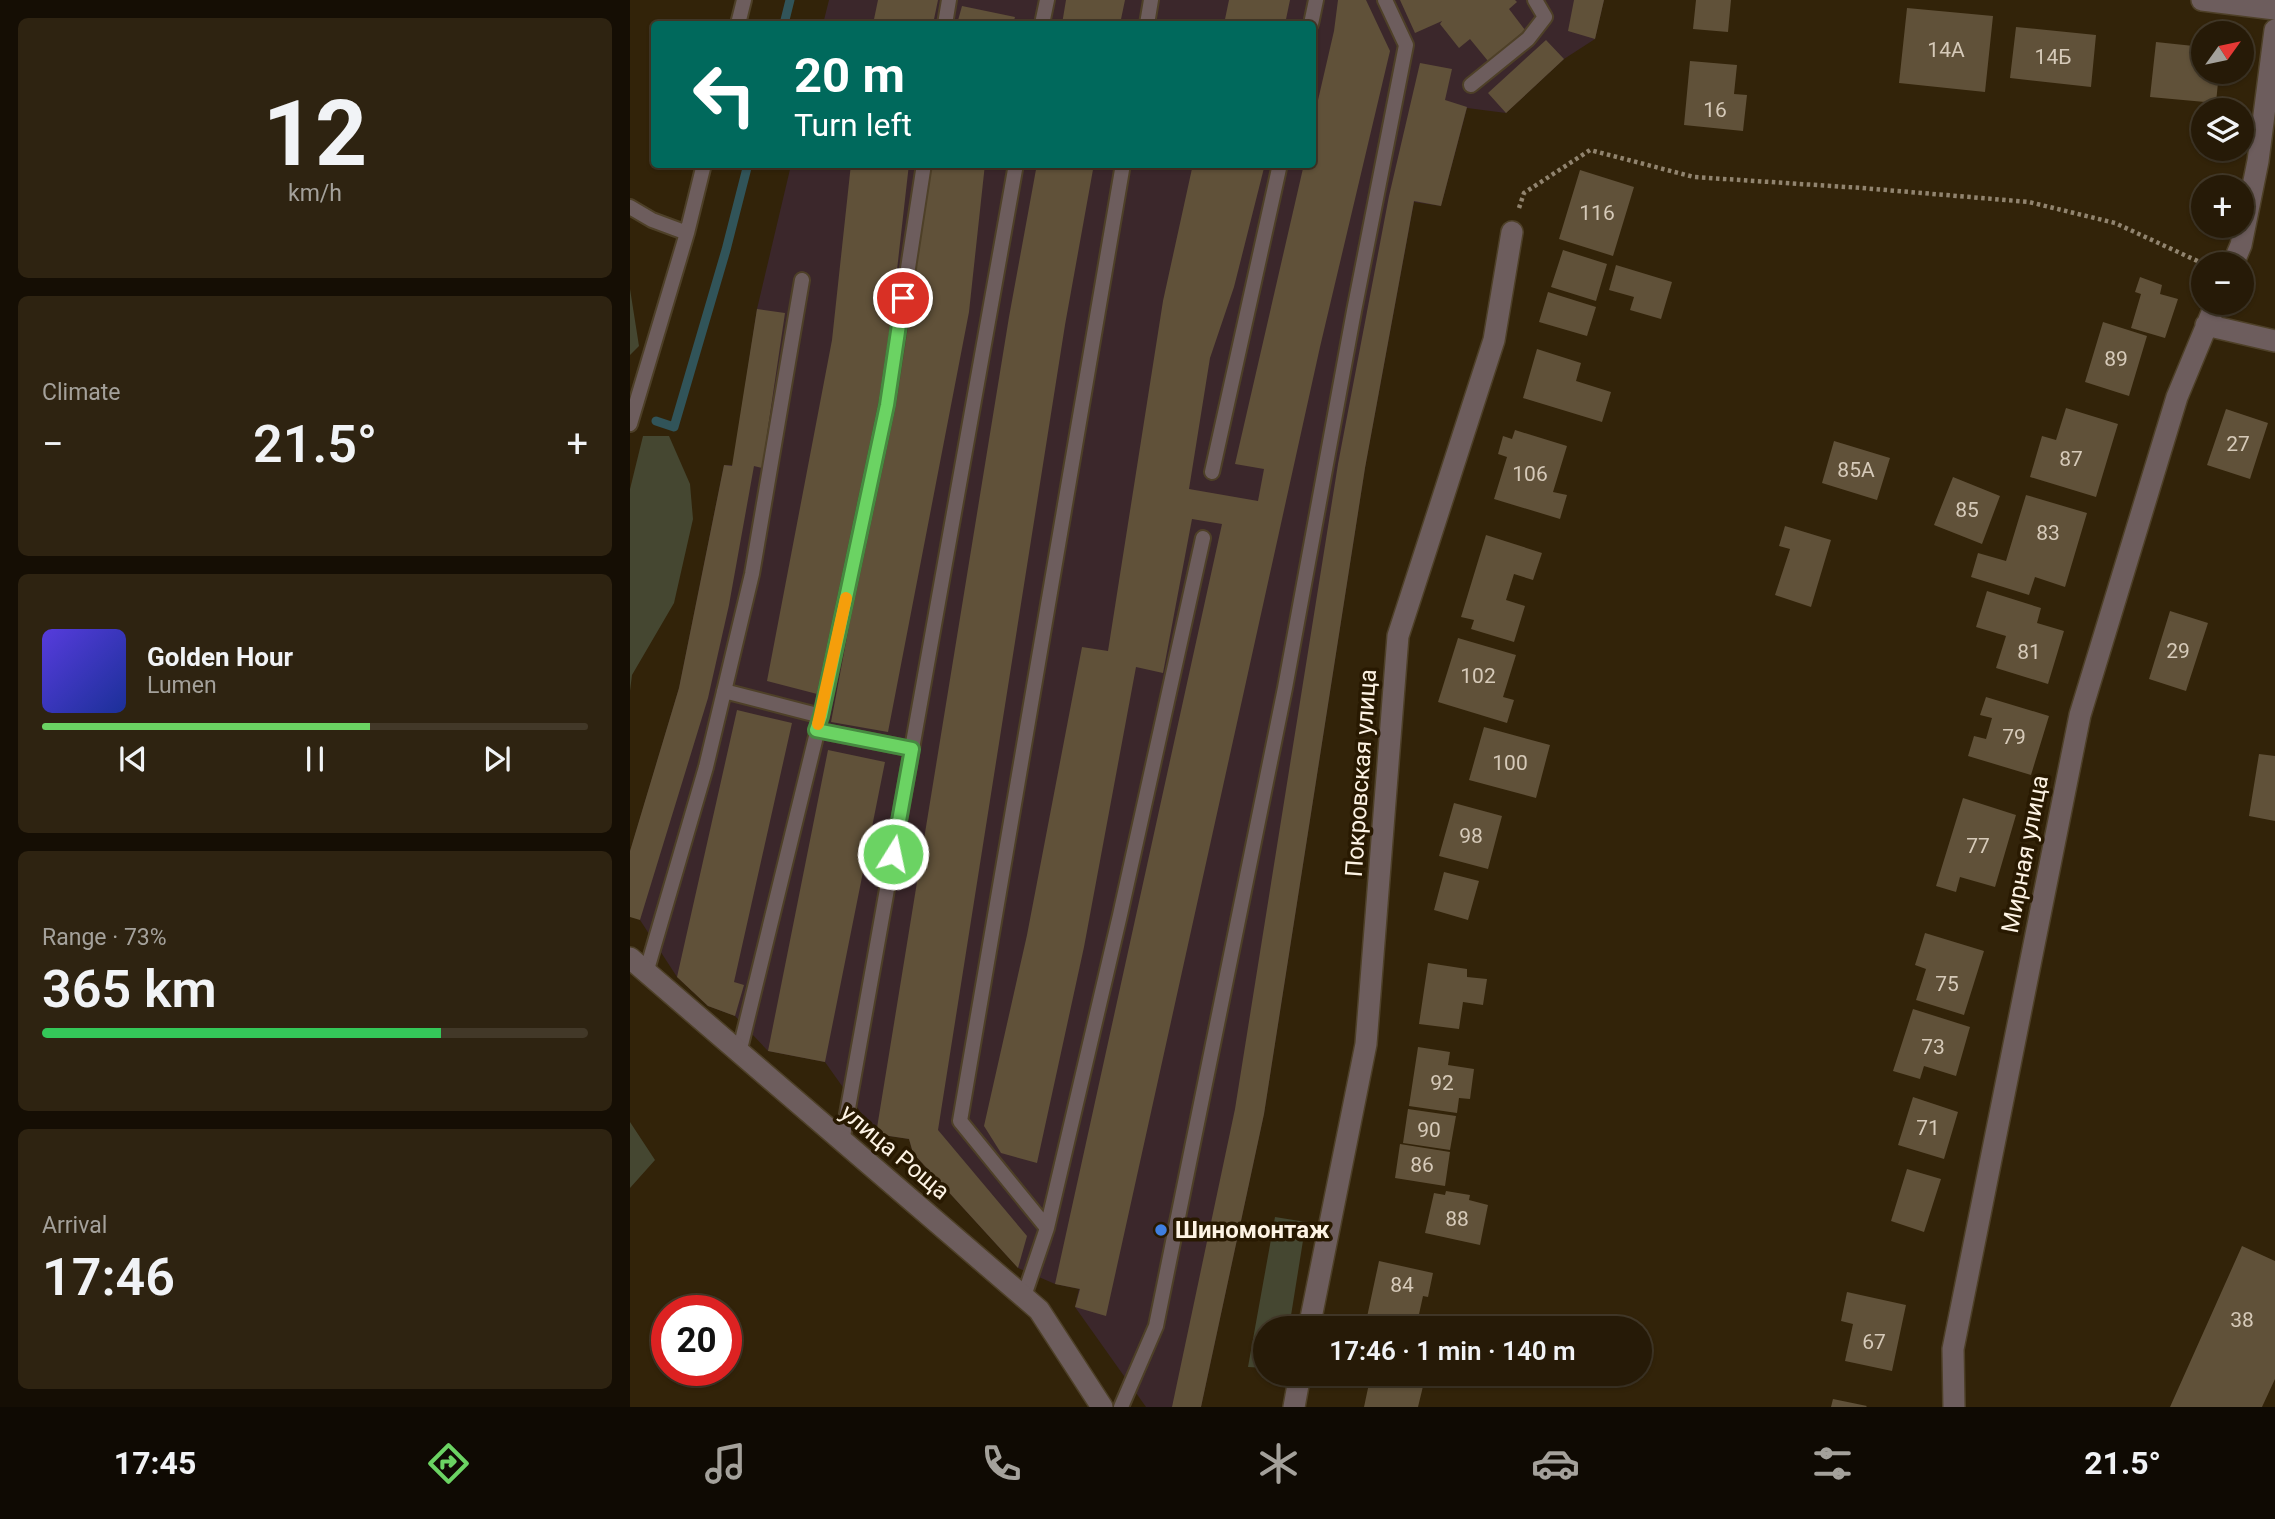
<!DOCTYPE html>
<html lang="en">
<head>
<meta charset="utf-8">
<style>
	body { margin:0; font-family:Roboto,sans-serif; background:#2e2311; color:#f1f3f6; height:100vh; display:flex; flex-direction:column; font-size:26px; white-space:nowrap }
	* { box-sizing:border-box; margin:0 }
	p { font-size:23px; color:#a4a19b }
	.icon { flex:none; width:38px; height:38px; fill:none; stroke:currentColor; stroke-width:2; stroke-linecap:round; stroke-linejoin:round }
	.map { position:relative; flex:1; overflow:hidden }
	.drawer { display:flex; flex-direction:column; gap:18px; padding:18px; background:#150e04; width:630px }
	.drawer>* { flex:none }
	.banner { position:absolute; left:21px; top:21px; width:665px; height:147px; border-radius:7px; box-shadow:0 2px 5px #0004,0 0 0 2px #423828; background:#00695c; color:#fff; overflow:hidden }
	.needle { width:46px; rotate:57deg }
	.controls { position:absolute; left:1561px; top:21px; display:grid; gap:14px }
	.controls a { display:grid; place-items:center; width:63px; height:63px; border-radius:50%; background:#261a07; box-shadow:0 2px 5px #0004,0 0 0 2px #423828; font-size:35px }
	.speed { position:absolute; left:21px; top:1295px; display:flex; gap:14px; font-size:35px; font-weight:700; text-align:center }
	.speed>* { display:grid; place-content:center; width:91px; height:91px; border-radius:50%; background:#261a07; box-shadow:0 2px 5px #0004,0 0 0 2px #423828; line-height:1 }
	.speed .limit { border:10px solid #d22; background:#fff; color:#111 }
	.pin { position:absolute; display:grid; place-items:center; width:60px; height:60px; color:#fff; margin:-30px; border:4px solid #fff; border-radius:50%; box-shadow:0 2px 7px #0007 }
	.me { position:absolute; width:77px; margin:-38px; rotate:10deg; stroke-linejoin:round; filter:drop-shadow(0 0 5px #0008) }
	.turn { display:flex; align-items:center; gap:24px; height:147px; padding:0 28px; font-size:32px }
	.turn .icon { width:91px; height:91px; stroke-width:2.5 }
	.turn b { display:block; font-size:49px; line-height:60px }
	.big { font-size:52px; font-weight:600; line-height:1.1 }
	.drawer .widget { flex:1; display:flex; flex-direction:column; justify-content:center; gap:10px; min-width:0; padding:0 24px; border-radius:10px; background:#2e2311 }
	.drawer .dial { align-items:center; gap:0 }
	.dial b { font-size:91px; line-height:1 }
	.song { display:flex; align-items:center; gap:21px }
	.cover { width:84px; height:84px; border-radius:10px; background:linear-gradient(135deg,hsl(250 70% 55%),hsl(230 70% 35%)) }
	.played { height:7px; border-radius:4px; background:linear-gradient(90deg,#6bd363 60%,#423828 60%) }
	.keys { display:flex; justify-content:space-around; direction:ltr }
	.heat { display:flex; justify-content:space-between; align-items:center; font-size:38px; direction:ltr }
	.charge { height:10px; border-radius:5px; background:linear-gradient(90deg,#34c759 73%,#423828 0) }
	.trip { position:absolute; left:623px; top:1316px; width:399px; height:70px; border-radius:35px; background:#261a07; box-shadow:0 2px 5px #0004,0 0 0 2px #423828; font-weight:600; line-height:70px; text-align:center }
	.menu { display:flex; height:112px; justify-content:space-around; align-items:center; background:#0f0a03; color:#a4a19b }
	.menu .icon { width:49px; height:49px }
	.menu .active { color:#6bd363 }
	.menu b { font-size:32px; color:#f1f3f6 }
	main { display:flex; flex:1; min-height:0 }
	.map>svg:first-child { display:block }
</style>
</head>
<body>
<main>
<section class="drawer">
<div class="widget dial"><b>12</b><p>km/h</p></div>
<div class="widget"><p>Climate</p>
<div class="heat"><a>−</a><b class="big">21.5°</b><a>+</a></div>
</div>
<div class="widget">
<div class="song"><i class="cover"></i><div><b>Golden Hour</b><p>Lumen</p></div></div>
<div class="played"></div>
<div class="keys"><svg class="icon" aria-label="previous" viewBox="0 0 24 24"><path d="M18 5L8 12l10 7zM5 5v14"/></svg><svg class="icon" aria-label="pause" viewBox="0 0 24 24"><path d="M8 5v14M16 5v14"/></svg><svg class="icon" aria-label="next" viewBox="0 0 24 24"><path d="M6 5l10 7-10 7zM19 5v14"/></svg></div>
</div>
<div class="widget"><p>Range · 73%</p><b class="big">365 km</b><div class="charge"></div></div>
<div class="widget"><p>Arrival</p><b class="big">17:46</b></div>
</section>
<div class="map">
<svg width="1645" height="1407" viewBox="0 0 1645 1407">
	<rect width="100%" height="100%" fill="#322309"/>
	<!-- industrial -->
	<path fill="#3b272b" d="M199,0H974L965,39L934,59L876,113L837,108L811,206L784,202L735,468L634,1114L571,1407H516L445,1307L449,1289L425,1284L388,1268L283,1153L279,1139L246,1134L195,1062L138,1051L105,1016L78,1006L47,977L10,920L0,852L49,688L94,465H103L127,309L161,165L682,164V24H193Z"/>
	<!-- green -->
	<path fill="#454731" d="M0,289L9,346L0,355Z
		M13,436H39L60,484L63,519L44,603L2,675L0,691V489Z
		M0,1122L25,1160L0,1188Z
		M645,1217L676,1222L659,1328H635V1368L618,1367Z"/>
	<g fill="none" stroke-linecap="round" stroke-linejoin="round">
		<!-- stream -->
		<path stroke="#315459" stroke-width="9" d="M154,24L160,0
			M26,421L44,427L96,250L118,164"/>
	</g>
	<!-- building -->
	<path fill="#605139" d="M248,0H308L303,24H243Z
		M436,0H495L490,24H432Z
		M599,0H660L655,24H594Z
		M708,0H736L760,51L690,347L476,1316L445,1307L450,1289L425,1284L592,524L562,519L533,673L506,667L454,947L407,1163L371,1153L354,1126L397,935L452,647L478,651L533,301L563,164H635L604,287L580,358L559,489L628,501L634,469L605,464L674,164H682V126L704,31Z
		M770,0H885L887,2L879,9L895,30L858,61L840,39L829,48L810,24L812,21L785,33Z
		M944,0H974L965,39L938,31Z
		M1066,0H1101L1098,32L1063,29Z
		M332,6L385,17L383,24H327Z
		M1277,8L1363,16L1355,92L1269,83Z
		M1386,27L1466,35L1461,87L1380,78Z
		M916,40L934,59L876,113L858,93Z
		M1526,42L1573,47V72H1589L1586,103L1520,97Z
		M1060,61L1107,65L1104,94L1117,95L1113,131L1054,125Z
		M790,63L822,69L815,100L837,107L811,206L784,201L735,468L634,1114L571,1407H542L605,1109L708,464L759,196Z
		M221,164H279L251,411L191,695L137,681L202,340Z
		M297,164H355L339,312L258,732L201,722L280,301Z
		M407,164H464L435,325L308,1130L397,1236L388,1268L283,1153L279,1139L246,1134L379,317Z
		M950,170L1004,187L983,256L929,239Z
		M933,250L977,264L966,301L921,287Z
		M986,265L1042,282L1031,319L1000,310L1004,297L979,290Z
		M1510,277L1532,285L1530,294L1548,299L1535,338L1501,328L1511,294L1505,292Z
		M918,292L966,307L957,336L909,322Z
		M127,309L155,313L132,468L124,466L99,605L78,698L10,920L0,917V851L49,688L94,465L102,466Z
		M1473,322L1517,336L1499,396L1455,382Z
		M907,349L951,363L946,381L981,392L972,422L893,398Z
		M1436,408L1488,424L1466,497L1400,477L1412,436L1426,440Z
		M1596,409L1638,423L1620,479L1577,465Z
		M885,430L937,446L923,492L937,495L930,519L864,499L877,457L868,454L873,436L882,439Z
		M1204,441L1260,458L1247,500L1192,483Z
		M1323,477L1370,496L1352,544L1304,525Z
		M1396,495L1457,513L1435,587L1405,577L1399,595L1341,577L1348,553L1376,561Z
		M1155,526L1201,540L1181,607L1145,595L1160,549L1149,546Z
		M856,535L912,553L903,580L884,574L876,600L895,606L884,642L841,629L844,620L831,617Z
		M1357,591L1411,608L1407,623L1434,631L1418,684L1366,668L1376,636L1346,627Z
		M1540,611L1578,623L1556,691L1519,679Z
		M828,638L886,655L873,697L884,700L877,723L808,702Z
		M1356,697L1419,716L1401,775L1338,756L1344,736L1356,739L1362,718L1350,715Z
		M107,710L162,723L104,982L114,985L105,1016L78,1006L47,977Z
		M854,727L920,745L906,798L839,780Z
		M198,750L255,762L195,1062L138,1051Z
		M1629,754L1645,756V821L1619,816Z
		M1333,798L1386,815L1365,887L1330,877L1326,892L1306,886Z
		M824,803L872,816L858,869L809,856Z
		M814,872L849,881L838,920L804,910Z
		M1295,933L1354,951L1334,1015L1286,1000L1296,969L1285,965Z
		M798,963L837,969V977L857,979L853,1005L833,1002L829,1029L789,1024Z
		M1283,1009L1340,1027L1326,1076L1294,1066L1290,1079L1263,1071Z
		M788,1047L820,1052L818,1065L844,1069L840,1099L829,1098L827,1113L779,1106Z
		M1283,1097L1328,1112L1314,1159L1268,1145Z
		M778,1109L826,1116L820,1150L773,1143Z
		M770,1144L820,1152L815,1186L765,1178Z
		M1277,1169L1311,1179L1294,1232L1261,1221Z
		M816,1191L840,1195L839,1200L858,1205L850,1245L795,1233L804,1193L815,1195Z
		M1612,1246L1645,1261V1379L1632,1407H1540Z
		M749,1261L803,1273L798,1297L793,1296L786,1328H752L754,1320L737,1317Z
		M1217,1292L1276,1305L1262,1371L1215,1361L1223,1324L1211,1321Z
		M741,1374H796L788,1407H734Z
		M1203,1399L1237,1406L1236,1407H1201Z"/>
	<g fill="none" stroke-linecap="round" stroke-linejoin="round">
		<defs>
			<path id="lane" d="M108,24L114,0
				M315,24L319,0
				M412,24L417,0
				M517,24L521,0
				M681,24L686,0
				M841,85L898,39L915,17L905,0
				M0,207L22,220L57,233
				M0,424L57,233L74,164
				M582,472L650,164
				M94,691L191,716
				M186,730L282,749
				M16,973L76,767L122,574L172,280
				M109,1053L191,716L257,405L294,164
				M212,1142L386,164
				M417,1228L490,915L573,538
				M394,1296L417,1228L330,1121L493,164
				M491,1407L526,1326L655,688L724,311L776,45L755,0"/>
			<path id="street" d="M1572,0L1645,9
				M1603,264L1611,245L1628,161L1645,30
				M1576,325L1645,341
				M0,958L409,1310L472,1407
				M679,1328L736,1044L768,636L864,340L882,232
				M664,1407L670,1374
				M1324,1407L1323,1349L1450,715L1547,397L1586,303"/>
		</defs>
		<!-- lane casing -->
		<use href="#lane" stroke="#4e4028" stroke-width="18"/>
		<!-- street casing -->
		<use href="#street" stroke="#4e4028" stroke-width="24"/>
		<!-- path -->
		<path stroke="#91846f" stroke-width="4.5" stroke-dasharray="3.5 3.5" stroke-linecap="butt" d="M889,208L894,193L960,150L1064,177L1232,188L1399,202L1485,223L1574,264"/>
		<!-- lane -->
		<use href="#lane" stroke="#6d5d5d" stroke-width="14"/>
		<!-- street -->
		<use href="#street" stroke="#6d5d5d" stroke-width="21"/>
	</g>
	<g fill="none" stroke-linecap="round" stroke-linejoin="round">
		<defs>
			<path id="route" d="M263,854L282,749L186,730L191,716L257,405L273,298"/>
		</defs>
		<!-- route casing -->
		<use href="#route" stroke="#468940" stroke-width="18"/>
		<!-- route -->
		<use href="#route" stroke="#6bd363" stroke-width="12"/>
		<!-- slow -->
		<path stroke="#f59e0b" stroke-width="12" d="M188,724L216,598"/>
	</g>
	<!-- markers -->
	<circle fill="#3f7fe0" stroke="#281901" stroke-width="2.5" cx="531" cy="1230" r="7"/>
	<g text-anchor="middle" stroke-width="7" stroke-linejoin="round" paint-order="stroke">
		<!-- number labels -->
		<g font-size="21" fill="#d6cab9">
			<text x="1316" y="57">14А</text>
			<text x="1423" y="64">14Б</text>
			<text x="1085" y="117">16</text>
			<text x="967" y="220">116</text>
			<text x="1486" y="366">89</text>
			<text x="1608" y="451">27</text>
			<text x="1441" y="466">87</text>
			<text x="1226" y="477">85А</text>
			<text x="900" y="481">106</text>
			<text x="1337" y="517">85</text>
			<text x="1418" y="540">83</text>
			<text x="1548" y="658">29</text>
			<text x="1399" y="659">81</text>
			<text x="848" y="683">102</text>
			<text x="1384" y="744">79</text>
			<text x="880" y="770">100</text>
			<text x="841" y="843">98</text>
			<text x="1348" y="853">77</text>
			<text x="1317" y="991">75</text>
			<text x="1303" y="1054">73</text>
			<text x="812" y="1090">92</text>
			<text x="1298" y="1135">71</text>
			<text x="799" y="1137">90</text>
			<text x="792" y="1172">86</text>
			<text x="827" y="1226">88</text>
			<text x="772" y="1292">84</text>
			<text x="1612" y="1327">38</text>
			<text x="1244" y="1349">67</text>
		</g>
		<!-- street labels -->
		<g font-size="24" fill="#fdf3e4" stroke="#281901">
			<text transform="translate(731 773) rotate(-86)" y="8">Покровская улица</text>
			<text transform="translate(1395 854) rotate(-79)" y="8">Мирная улица</text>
			<text transform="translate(265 1152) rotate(40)" y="8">улица Роща</text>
		</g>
		<!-- poi labels -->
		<g font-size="24" font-weight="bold" fill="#fdf3e4" stroke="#281901" text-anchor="start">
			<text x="545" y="1238">Шиномонтаж</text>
		</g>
	</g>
</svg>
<div class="controls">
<a><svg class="needle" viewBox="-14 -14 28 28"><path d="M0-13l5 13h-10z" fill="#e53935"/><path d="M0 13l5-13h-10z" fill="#a4a19b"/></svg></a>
<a><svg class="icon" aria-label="layers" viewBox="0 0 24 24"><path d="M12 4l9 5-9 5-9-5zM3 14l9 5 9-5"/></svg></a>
<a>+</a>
<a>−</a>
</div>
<div class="speed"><div class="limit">20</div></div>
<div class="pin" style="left:273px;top:298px;background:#d93025"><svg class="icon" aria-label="arrive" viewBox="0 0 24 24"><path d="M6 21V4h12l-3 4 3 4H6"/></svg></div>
<svg class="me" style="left:263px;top:854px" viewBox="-20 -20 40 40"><circle r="17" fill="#6bd363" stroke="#fff" stroke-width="3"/><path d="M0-11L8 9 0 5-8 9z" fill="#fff"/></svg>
<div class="trip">17:46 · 1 min · 140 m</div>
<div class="banner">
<div class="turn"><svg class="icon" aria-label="left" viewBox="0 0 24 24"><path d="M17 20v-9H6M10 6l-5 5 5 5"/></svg><div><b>20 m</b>Turn left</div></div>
</div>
</div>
</main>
<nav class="menu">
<b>17:45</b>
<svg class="icon active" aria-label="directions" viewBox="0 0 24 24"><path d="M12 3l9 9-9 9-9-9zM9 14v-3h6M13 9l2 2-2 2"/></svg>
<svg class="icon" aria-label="music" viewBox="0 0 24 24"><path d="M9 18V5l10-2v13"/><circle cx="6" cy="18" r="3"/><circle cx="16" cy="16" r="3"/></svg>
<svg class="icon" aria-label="phone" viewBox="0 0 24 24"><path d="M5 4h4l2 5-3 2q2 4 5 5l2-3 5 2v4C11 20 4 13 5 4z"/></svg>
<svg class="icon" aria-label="climate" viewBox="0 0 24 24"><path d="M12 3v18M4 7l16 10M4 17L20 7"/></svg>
<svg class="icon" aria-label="car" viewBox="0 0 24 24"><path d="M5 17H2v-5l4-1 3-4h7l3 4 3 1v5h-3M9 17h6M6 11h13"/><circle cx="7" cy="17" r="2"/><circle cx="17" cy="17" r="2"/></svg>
<svg class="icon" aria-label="filters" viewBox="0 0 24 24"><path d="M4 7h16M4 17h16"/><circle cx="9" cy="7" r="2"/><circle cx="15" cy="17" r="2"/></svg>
<b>21.5°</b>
</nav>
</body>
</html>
